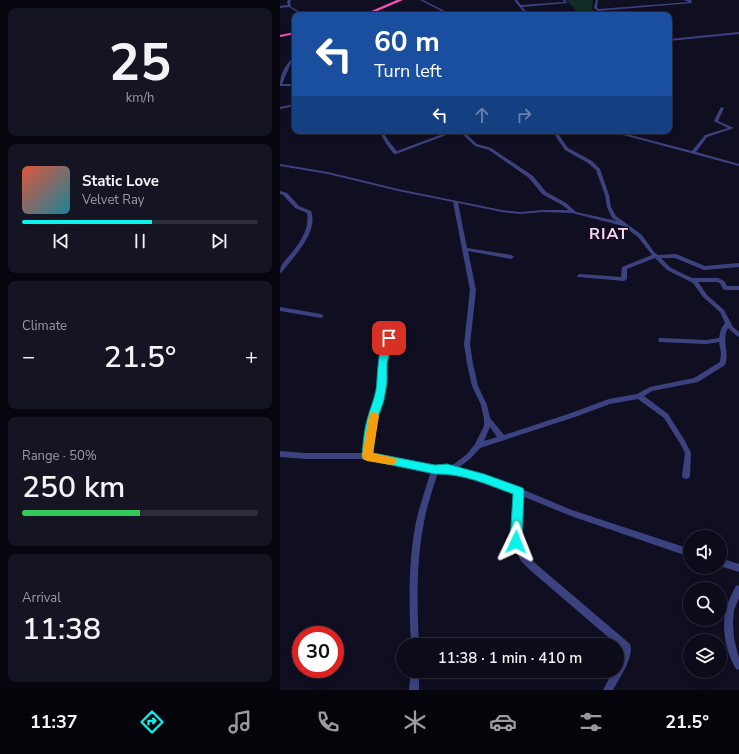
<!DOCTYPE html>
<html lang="en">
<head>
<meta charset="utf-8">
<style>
	body { margin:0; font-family:"Nunito Sans",sans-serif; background:#151423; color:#f1f3f6; height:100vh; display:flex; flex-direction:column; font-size:15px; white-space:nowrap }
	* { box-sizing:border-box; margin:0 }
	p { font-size:13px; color:#9a9ba2 }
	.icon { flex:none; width:22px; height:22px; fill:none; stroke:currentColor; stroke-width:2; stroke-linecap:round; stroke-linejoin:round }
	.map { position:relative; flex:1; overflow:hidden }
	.details { display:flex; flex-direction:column; gap:8px; padding:8px; background:#07060e; width:280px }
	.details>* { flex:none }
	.guide { position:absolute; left:12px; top:12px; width:380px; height:122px; border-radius:8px; box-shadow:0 2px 10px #0003,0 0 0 1px #2c2b39; background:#1a4fa0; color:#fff; overflow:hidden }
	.tools { position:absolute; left:403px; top:530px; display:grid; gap:8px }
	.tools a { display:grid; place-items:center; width:44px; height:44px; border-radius:50%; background:#0c0b1a; box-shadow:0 2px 10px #0003,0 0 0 1px #2c2b39; font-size:20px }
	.speed { position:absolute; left:12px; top:626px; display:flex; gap:8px; font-size:20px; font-weight:700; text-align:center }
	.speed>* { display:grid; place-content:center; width:52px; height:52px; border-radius:50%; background:#0c0b1a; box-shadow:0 2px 10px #0003,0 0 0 1px #2c2b39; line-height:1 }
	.speed .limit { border:6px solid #d22; background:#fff; color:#111 }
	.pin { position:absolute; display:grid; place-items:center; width:34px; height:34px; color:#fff; margin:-17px; border-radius:8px; box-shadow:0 2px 6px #0006 }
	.me { position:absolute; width:44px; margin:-22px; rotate:2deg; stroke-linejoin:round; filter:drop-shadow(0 0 3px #0008) }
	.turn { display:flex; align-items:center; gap:14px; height:84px; padding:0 16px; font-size:18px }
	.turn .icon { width:52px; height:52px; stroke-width:2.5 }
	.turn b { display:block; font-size:28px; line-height:34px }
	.lanes { display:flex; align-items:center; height:38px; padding:0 16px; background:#0003; justify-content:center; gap:20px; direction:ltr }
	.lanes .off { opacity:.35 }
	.big { font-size:30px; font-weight:600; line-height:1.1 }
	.details .card { flex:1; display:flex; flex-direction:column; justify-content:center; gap:6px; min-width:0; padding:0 14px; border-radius:8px; background:#151423 }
	.details .dial { align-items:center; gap:0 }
	.dial b { font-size:52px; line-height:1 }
	.song { display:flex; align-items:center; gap:12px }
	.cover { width:48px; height:48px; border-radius:6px; background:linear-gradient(135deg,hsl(10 70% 55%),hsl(190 70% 35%)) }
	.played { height:4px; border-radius:2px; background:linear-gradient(90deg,#0bf1eb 55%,#2c2b39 55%) }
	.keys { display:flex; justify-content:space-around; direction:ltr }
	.heat { display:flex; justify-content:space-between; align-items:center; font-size:22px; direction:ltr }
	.charge { height:6px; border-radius:3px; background:linear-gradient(90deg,#34c759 50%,#2c2b39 0) }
	.trip { position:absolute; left:116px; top:638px; width:228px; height:40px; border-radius:20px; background:#0c0b1a; box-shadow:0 2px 10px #0003,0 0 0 1px #2c2b39; font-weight:600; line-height:40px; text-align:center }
	.tab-bar { display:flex; height:64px; justify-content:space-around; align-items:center; background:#05040a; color:#9a9ba2 }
	.tab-bar .icon { width:28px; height:28px }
	.tab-bar .current { color:#0bf1eb }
	.tab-bar b { font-size:18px; color:#f1f3f6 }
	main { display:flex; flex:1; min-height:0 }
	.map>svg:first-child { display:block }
</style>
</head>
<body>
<main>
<section class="details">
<div class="card dial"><b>25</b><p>km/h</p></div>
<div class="card">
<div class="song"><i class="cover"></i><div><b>Static Love</b><p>Velvet Ray</p></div></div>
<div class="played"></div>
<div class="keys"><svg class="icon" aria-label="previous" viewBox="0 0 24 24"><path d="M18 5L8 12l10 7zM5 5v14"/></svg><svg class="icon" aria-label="pause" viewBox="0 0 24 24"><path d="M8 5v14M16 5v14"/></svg><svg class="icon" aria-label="next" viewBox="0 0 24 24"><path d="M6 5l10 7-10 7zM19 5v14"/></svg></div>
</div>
<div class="card"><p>Climate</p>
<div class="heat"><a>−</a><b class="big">21.5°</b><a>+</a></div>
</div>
<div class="card"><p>Range · 50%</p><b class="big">250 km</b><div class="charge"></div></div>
<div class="card"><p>Arrival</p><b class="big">11:38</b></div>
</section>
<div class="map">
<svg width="459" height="690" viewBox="0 0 459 690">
	<rect width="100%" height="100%" fill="#100f22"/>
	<!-- green -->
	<path fill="#122c28" d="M286,0H313L312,10L323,15H301Z"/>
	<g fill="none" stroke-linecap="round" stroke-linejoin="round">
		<!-- minor -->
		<path fill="#3c427f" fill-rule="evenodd" d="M8,0H11L10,2L11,7L26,15H22L9,7L0,8V6L8,5L7,2Z
			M140,0H143L173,15H169Z
			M234,0H237L241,5L284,2L283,0H285L287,3L242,7L250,15H246Z
			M316,0H318L317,8L319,9L409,2L404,0H411L412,3L318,11L314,8Z
			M97,12L102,15H98L96,13Z
			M459,32V34L389,41V39Z
			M14,57H15V60L11,63L2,84H15V86H0C0,75 5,64 14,57Z
			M15,104V106L0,109V107Z
			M441,107L444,108L438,121L454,128L427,137L416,152L459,164V166L328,131H335L412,151L425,135L448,128L434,121Z
			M171,131H177L116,154H114L107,145L100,133L103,132L110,143L117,151Z
			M179,131H183L197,144L211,148L253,176L266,192L286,203L296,212L337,221L332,218L327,207L325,195L316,170L308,163L285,150L272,131H276L288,148L312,161L320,169L329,195L331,207L336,216L362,235L374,252L378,255L396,254L425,266L459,263V267L424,270L395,258H381L391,268L412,278H438L444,281L447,286H459V290H445L443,289L440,283L437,282H418L427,295L444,310L453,327L459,332V337L457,336L448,328C441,340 450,352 445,365L418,382L372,391L364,396L388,414L405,441L411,453L410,476L409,478L406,479L403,478L402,476L405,453L401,445L384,418L358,399L330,404L295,417L200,448L191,458L177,469L195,473L239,488L292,510L410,549V557L291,516L242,496L240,543L247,555L256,564L350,644C355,656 339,679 333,690H323L333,671H337V664L342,655V649L250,570L241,561L232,543L235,493C211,485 183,472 158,472C153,489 147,505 144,522C136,563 137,604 139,645H131C129,604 128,562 136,522C140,504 146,488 151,471L87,459H26L0,457V451L26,453H84L89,420L96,400L100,382V363L106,338L109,336L112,338L106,363V382L102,400L95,420L91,454L155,466H167L174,464L187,454L195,444L204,426V419L201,405L192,386L187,364L184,344L190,290L173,202L118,191L48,174L0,166V164L48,172L118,189L222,210L240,212L263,210H289L282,205L262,194L249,178L209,150L195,146ZM178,203L222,212L240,214L263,212L292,213L343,226L358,237L372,255L342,267L341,277L300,274L298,275L297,276L298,277L344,281L347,279V269L375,258L387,270L413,283L423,297L440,312L445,323L441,329L439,338L426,340L381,338H379L378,340L379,342L426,344L439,342L441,353L440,362L414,378L370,387L357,394L329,399L291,413L224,435L210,418L207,405L198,386L193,364L190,344L196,290L188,251L231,259L234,257L231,255L187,248ZM210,427L217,437L204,441Z
			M0,191L7,193L19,206L31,211C39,232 14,256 2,272L0,273C0,265 4,262 9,256C19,244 30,230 27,213L15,208L3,195L0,194Z
			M0,307L41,314L44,316L41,318L0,311Z
			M440,558L459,564V572L440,566Z
			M459,585V598L454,610L453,623L454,639L459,658V670L456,669C446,653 441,627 446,609C448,601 452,593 456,586Z
			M131,671H139V690H129Z"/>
		<!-- highway -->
		<path fill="#f753b6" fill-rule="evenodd" d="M117,0H123L88,15H82Z
			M15,32V34L0,37V35Z"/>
	</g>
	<!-- route -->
	<path fill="#0bf1eb" stroke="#079d99" d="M109,335L114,338L107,363V382L104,400L97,420L93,453L155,465L167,464L204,474L243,488L244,491L242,542L241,546L236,548L232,546L230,542L233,494C209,485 182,473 155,474L83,459L82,456C83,444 84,431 87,420C90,409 94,400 96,390C98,379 97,338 109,335Z"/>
	<!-- slow -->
	<path fill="#f59e0b" d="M94,412L97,413L99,416L93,453L115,458L117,461L115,464L111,465L87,461L83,459L82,456L89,416L90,413Z"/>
	<g text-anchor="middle" stroke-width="3" stroke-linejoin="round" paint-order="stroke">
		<!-- district labels -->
		<g font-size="16" font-weight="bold" letter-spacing="1" fill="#fdd4f3" stroke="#100f22">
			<text x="329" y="239">RIAT</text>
		</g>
	</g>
</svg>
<div class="tools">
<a><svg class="icon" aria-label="sound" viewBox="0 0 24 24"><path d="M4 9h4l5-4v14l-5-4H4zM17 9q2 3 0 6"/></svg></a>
<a><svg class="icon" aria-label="search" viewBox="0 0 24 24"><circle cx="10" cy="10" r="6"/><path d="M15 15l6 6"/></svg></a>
<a><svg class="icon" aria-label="layers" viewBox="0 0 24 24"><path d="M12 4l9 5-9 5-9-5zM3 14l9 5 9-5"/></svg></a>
</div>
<div class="speed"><div class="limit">30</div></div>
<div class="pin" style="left:109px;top:338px;background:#d93025"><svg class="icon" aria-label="arrive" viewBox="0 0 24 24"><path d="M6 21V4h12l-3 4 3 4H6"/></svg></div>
<svg class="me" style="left:236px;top:542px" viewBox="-20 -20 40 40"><path d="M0-17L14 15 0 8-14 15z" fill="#0bf1eb" stroke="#fff" stroke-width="4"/></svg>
<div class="trip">11:38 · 1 min · 410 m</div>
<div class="guide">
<div class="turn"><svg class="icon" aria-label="left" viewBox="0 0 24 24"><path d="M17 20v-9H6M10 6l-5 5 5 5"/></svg><div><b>60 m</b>Turn left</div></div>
<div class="lanes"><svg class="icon" aria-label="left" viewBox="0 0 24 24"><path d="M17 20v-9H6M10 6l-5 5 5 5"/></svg><svg class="icon off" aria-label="ahead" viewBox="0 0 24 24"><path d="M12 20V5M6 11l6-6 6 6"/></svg><svg class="icon off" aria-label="right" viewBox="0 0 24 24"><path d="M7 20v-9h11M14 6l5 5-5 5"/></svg></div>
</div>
</div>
</main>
<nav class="tab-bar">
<b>11:37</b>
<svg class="icon current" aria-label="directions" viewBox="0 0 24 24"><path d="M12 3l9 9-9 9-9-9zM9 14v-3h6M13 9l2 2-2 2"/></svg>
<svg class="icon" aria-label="music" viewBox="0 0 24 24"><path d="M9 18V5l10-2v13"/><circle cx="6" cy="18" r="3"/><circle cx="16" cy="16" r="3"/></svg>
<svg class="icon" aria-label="phone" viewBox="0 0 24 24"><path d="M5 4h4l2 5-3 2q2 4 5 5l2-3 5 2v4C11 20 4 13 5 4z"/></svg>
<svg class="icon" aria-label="climate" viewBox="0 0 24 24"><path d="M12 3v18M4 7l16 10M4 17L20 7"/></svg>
<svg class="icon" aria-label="car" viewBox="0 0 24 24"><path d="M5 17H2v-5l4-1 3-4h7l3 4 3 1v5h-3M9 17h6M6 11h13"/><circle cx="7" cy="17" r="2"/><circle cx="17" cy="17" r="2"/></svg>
<svg class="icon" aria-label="filters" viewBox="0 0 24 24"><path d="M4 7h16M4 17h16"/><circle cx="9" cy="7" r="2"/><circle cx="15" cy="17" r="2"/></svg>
<b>21.5°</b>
</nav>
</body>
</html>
